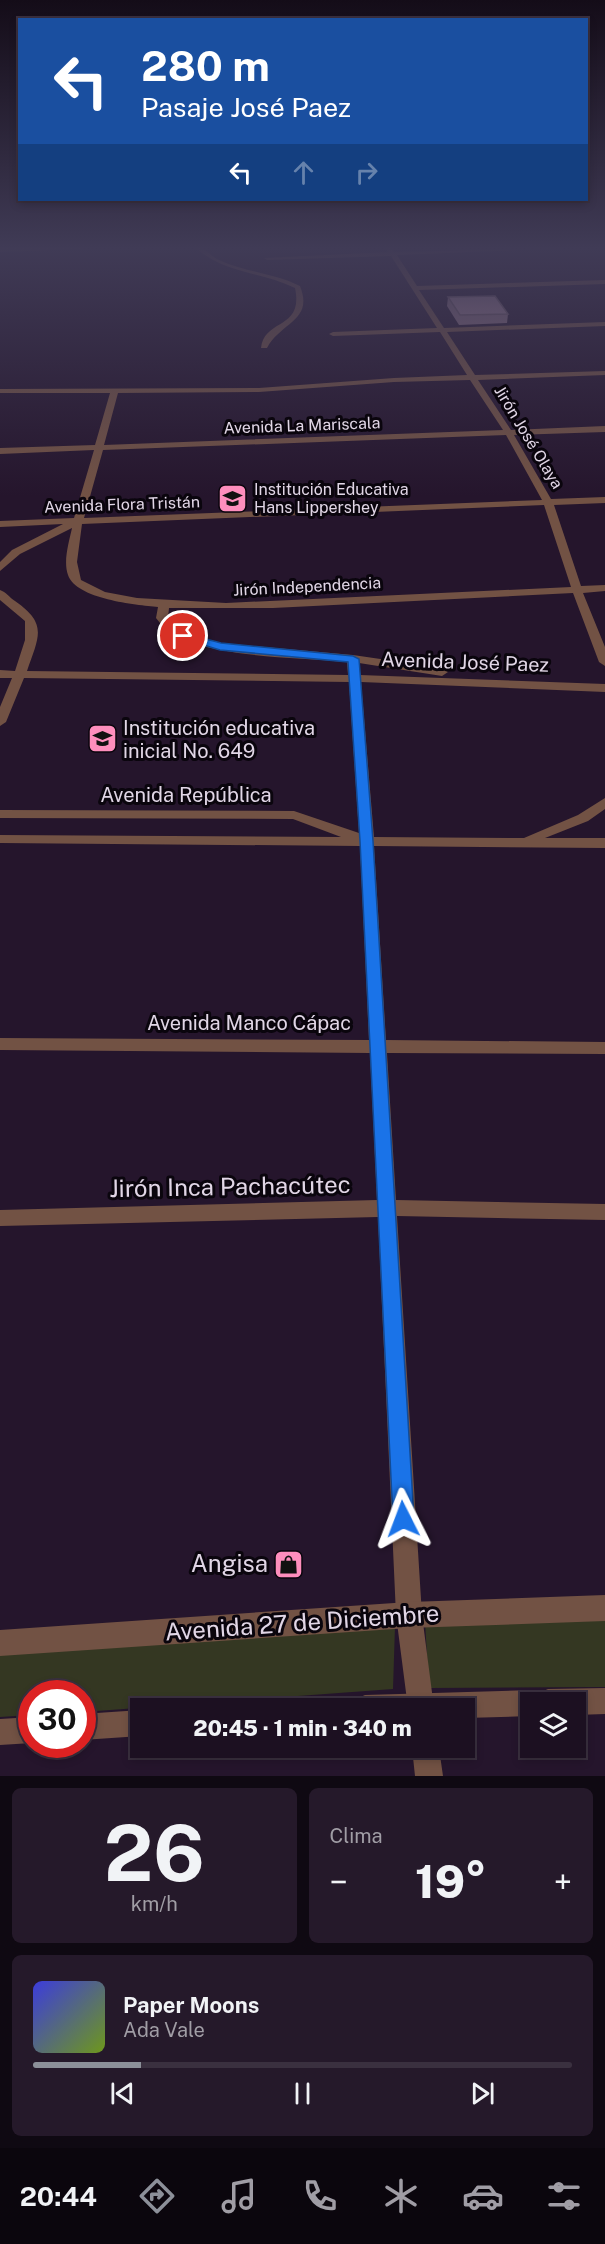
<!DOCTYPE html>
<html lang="es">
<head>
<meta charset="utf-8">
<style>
	body { margin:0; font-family:"Public Sans",sans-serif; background:#25192a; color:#f1f3f6; height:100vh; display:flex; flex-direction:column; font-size:22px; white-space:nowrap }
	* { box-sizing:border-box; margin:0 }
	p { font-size:20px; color:#a09da5 }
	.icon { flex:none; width:33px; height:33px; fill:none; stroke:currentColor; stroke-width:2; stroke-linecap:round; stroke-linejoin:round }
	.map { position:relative; height:1776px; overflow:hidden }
	.panel { display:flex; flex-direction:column; gap:12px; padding:12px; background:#0f0912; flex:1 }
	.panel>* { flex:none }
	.hud { position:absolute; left:18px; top:18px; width:570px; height:183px; border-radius:0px; box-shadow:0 3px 9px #0003,0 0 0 2px #3a303f; background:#1a4fa0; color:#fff; overflow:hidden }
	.buttons { position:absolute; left:520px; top:1692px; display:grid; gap:12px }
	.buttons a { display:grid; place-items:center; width:66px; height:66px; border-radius:0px; background:#1c1021; box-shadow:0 3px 9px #0003,0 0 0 2px #3a303f; font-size:30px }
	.speed { position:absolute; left:18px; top:1680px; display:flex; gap:12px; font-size:30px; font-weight:700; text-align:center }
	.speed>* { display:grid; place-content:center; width:78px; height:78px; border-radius:50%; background:#1c1021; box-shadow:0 3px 9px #0003,0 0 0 2px #3a303f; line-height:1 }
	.speed .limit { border:9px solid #d22; background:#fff; color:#111 }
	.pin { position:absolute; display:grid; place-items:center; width:51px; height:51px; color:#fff; margin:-26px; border:3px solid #fff; border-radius:50%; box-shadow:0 2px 6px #0007 }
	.me { position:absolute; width:66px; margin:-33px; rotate:357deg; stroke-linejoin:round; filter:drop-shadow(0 0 4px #0008) }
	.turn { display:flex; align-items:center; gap:21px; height:126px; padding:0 24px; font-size:27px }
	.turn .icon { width:78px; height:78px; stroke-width:2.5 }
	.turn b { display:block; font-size:42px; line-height:51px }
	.lanes { display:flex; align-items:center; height:57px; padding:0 24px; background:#0003; justify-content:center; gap:30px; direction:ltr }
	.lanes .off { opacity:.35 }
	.big { font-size:45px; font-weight:800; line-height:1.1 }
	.panel .card { flex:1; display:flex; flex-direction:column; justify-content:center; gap:9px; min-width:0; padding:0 21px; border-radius:9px; background:#25192a }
	.panel .dial { align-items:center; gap:0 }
	.dial b { font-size:78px; line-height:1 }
	.song { display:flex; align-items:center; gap:18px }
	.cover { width:72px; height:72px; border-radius:9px; background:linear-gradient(135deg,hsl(240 70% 55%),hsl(80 70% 35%)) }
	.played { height:6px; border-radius:3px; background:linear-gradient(90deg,#8c9099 20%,#3a303f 20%) }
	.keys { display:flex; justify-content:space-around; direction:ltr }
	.heat { display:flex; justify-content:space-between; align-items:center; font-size:33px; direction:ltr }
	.panel .tiles { flex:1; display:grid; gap:12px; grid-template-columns:1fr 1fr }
	.card:last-child { grid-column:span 2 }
	.trip { position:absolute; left:130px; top:1698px; width:345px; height:60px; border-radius:0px; background:#1c1021; box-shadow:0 3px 9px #0003,0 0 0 2px #3a303f; font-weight:800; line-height:60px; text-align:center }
	.tabs { display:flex; height:96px; justify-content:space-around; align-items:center; background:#0b060d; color:#a09da5 }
	.tabs .icon { width:42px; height:42px }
	.tabs .current { color:#8c9099 }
	.tabs b { font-size:27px; color:#f1f3f6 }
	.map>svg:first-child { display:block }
</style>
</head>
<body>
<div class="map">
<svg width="605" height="1776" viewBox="0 0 605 1776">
	<rect width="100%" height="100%" fill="#25152c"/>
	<!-- green -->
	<path fill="#343722" d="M605,1618V1687L429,1688L425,1622Z
		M395,1626L393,1689L83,1712L82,1694H32L31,1715L0,1717V1654Z"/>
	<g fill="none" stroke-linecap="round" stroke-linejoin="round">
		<!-- minor -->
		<path fill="#725244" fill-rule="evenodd" d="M84,247L81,249L0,252V248Z
			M195,247C206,247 210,256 219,260C245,272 274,273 300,286C314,321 281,322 267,348H261C264,318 304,330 295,288C262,272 222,273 195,247Z
			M385,247H391L394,252L596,247L397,255L417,286L605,280V284L419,290L444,328L605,322V326L447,332L475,375L605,371V375L478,380L511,430L605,426V432L514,435L551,499L605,497V503L554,505L581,586L605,585V591L583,593L605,647V666L599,662L573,593L273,608H169L168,618L173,625L187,634L220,643L353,655L442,668L448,672L442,676L359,663L360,675L605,684V692L361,682L374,837L524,838L578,815L605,798V809L588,821L545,838H605V848L374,846L386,1040L605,1042V1054L387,1053L396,1200L605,1204V1220L397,1216L422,1615L434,1708H408L396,1615L378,1217L0,1226V1210L377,1200L370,1053L0,1050V1038L369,1040L360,846L0,843V835L341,837L293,819L0,818V810L294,811L359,833L349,682L24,678L6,722L0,726V707L12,678H0V670L15,671L25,640V621L0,600V590C6,592 9,597 15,601C48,624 39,636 27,671L348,675L347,662C294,657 230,658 181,639C170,635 163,627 156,618L158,607C136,605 76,599 68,575C63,561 69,542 72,528L20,554L0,571V562L12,550L63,524L0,527V521L74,518L94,450L0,454V448L95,445L110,393H0V389L259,388L394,378L467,375L440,332L333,336L329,334L333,332L437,328L391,256L267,260L264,258L388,252ZM470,380L503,430L104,445L118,393L259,392L394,382ZM506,435L542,500L84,518L103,450ZM544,505L571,587L226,603L137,598L105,592L81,580L77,562L82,524Z
			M412,1748H439L443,1776H415Z"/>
		<!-- tertiary -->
		<path fill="#725244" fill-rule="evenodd" d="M605,1595V1621L409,1628L0,1656V1630L409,1602Z
			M605,1688V1714L576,1715V1702H531V1716L465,1718V1708H352L356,1699L365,1695L531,1690L539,1693L548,1689Z
			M141,1710V1736L82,1740V1714Z
			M32,1717V1743L0,1745V1719Z"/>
	</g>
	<!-- wall -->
	<path fill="#907384" d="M448,297L508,314L507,323L459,325L447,306Z"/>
	<!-- building -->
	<path fill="#a7869a" stroke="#755e6c" stroke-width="1.5" d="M495,296L508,314L460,315L448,297Z"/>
	<!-- sky -->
	<linearGradient id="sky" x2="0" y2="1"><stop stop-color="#140c18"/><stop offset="0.5" stop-color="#403b56"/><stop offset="1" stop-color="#403b56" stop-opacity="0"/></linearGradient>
	<rect width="605" height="496" fill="url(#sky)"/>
	<!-- route -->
	<path fill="#1a73e8" stroke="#114b97" stroke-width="1.5" d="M183,633L221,643L353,656L359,659L373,841L414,1519L411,1527L403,1530L396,1527L393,1519L360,841L348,662L220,650L180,638L178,636Z"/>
	<!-- icons -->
	<defs>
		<symbol id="school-square" viewBox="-11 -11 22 22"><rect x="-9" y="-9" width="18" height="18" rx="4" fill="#fe8ebd" stroke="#0a050d"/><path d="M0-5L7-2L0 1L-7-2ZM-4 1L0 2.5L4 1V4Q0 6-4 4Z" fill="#111"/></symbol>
		<symbol id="shop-square" viewBox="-11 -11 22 22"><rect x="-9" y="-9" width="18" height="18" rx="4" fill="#fe8ebd" stroke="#0a050d"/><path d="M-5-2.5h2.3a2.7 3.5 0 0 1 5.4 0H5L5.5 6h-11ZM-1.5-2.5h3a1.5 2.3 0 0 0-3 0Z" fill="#111"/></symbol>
	</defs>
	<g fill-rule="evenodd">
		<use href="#school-square" x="216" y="482" width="33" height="33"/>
		<use href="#school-square" x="86" y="722" width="33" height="33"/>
		<use href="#shop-square" x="272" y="1548" width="33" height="33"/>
	</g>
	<g text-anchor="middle" stroke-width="6" stroke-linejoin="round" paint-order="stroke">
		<!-- far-street labels -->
		<g font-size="16" fill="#e1d6e6" stroke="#0a050d">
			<text transform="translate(302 425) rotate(-2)" y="6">Avenida La Mariscala</text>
			<text transform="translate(529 437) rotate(59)" y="6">Jirón José Olaya</text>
			<text transform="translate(122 504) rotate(-2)" y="6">Avenida Flora Tristán</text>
			<text transform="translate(307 586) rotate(-3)" y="6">Jirón Independencia</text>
		</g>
		<!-- far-poi labels -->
		<g font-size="16" fill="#e1d6e6" stroke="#0a050d" text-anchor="start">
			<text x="254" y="495">Institución Educativa<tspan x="254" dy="18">Hans Lippershey</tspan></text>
		</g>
		<!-- street labels -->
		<g font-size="20" fill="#e1d6e6" stroke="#0a050d">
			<text transform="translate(465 662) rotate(2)" y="7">Avenida José Paez</text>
			<text x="186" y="802">Avenida República</text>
			<text x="249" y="1030">Avenida Manco Cápac</text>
		</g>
		<!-- poi labels -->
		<g font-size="20" fill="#e1d6e6" stroke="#0a050d" text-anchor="start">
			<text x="123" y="735">Institución educativa<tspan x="123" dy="23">inicial No. 649</tspan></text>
		</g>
		<!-- near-street labels -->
		<g font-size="24" fill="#e1d6e6" stroke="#0a050d">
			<text transform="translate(230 1187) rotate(-1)" y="8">Jirón Inca Pachacútec</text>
			<text transform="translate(302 1623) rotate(-4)" y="8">Avenida 27 de Diciembre</text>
		</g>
		<!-- near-poi labels -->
		<g font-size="24" fill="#e1d6e6" stroke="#0a050d" text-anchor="end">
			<text x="268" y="1572">Angisa</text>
		</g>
	</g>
</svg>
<div class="buttons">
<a><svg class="icon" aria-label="layers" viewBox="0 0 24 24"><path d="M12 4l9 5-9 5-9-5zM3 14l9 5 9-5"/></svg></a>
</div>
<div class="speed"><div class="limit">30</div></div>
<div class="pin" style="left:183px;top:636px;background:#d93025"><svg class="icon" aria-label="arrive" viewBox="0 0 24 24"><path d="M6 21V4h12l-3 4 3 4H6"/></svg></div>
<svg class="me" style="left:403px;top:1519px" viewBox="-20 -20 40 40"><path d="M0-17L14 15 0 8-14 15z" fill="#1a73e8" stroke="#fff" stroke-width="4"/></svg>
<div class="trip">20:45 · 1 min · 340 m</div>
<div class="hud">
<div class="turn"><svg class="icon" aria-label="left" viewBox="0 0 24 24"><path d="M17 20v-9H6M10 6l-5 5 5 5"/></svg><div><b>280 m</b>Pasaje José Paez</div></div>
<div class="lanes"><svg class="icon" aria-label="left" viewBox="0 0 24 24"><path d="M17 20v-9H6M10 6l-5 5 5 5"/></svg><svg class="icon off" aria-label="ahead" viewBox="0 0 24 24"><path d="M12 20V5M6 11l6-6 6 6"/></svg><svg class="icon off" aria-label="right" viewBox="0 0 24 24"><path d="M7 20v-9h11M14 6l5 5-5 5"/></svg></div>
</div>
</div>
<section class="panel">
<div class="tiles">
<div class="card dial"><b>26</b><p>km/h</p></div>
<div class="card"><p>Clima</p>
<div class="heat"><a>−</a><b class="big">19°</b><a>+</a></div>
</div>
<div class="card">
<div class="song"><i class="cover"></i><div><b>Paper Moons</b><p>Ada Vale</p></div></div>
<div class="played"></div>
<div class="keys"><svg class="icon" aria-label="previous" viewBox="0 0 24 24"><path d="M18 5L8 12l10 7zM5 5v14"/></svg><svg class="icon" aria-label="pause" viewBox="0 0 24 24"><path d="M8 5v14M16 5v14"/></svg><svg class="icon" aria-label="next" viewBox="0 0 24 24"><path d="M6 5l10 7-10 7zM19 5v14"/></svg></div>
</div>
</div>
</section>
<nav class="tabs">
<b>20:44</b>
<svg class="icon current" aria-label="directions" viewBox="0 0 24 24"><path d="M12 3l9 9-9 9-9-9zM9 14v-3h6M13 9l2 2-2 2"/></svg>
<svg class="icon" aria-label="music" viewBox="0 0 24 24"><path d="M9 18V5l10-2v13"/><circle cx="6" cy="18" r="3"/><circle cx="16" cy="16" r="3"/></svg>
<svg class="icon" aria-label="phone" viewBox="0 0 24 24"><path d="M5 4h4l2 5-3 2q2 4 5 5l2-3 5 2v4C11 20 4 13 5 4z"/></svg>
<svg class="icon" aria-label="climate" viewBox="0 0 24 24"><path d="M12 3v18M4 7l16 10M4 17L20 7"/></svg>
<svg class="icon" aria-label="car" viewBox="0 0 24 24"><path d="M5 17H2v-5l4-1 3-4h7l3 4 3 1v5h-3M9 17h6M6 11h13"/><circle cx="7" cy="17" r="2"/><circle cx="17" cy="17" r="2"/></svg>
<svg class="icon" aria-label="filters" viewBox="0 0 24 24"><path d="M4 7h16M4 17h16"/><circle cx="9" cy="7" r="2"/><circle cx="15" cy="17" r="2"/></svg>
</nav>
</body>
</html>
